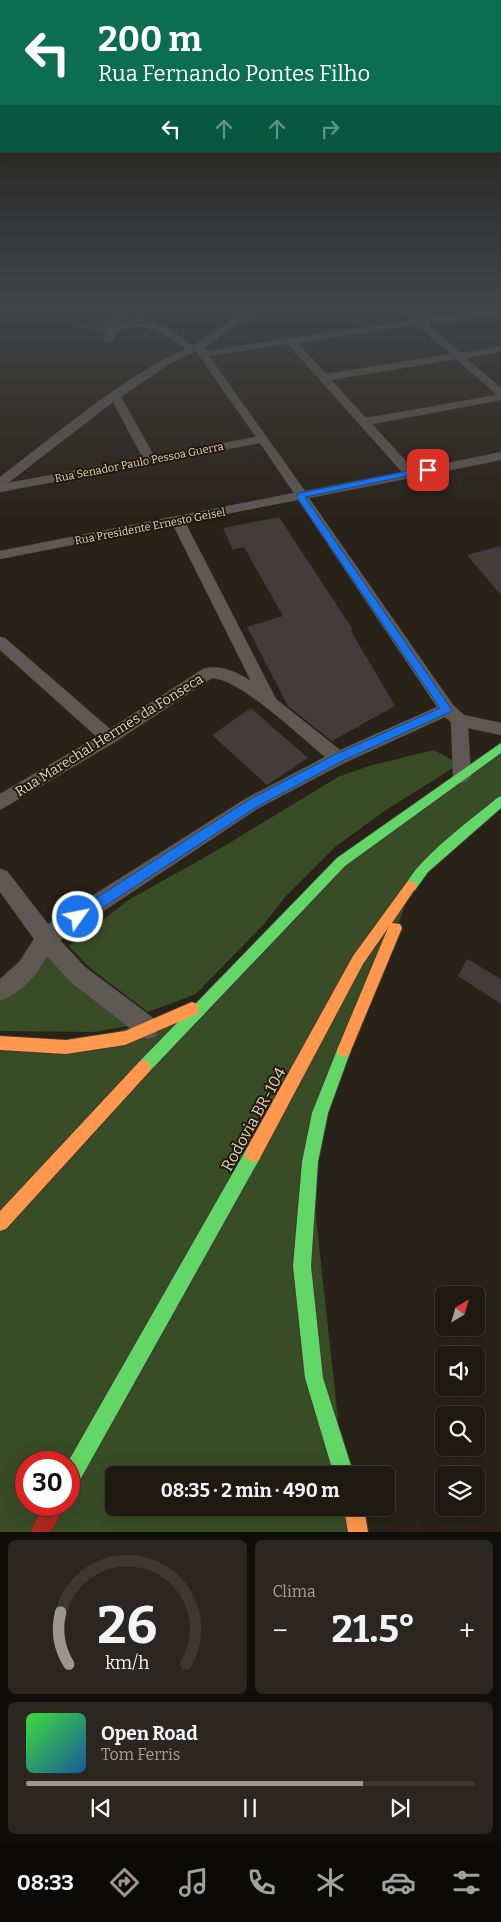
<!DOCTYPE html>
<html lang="pt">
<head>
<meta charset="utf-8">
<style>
	body { margin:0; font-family:Bitter,serif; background:#2b2720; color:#f1f3f6; height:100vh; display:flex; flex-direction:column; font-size:19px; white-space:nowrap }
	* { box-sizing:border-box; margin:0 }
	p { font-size:16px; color:#a1a19f }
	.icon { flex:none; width:28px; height:28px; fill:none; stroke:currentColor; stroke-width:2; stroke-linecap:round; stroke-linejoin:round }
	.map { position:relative; height:1532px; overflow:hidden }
	.side { display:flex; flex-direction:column; gap:8px; padding:8px; background:#100e0a; flex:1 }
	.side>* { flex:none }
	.top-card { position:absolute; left:0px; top:0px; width:501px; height:152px; box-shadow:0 5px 20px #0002,0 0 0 1px #3c3832; background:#0b6e4f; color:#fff; overflow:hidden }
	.needle { width:32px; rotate:37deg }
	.buttons { position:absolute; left:435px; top:1286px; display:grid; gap:10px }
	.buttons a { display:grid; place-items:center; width:50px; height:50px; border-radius:8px; background:#1e1a12; box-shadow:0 5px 20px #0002,0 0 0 1px #3c3832; font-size:25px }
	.speed { position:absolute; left:15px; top:1451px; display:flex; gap:10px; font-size:25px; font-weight:700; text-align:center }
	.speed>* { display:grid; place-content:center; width:65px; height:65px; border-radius:50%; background:#1e1a12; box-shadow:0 5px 20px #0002,0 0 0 1px #3c3832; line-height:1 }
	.speed .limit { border:8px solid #d22; background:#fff; color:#111 }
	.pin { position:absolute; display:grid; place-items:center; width:42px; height:42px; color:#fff; margin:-21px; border-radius:10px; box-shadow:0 2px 8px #0006 }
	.me { position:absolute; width:55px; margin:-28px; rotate:57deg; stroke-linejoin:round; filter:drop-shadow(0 0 4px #0008) }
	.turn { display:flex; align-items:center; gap:18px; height:105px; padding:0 15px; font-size:22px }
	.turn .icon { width:65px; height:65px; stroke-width:2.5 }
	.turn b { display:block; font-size:35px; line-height:42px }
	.lanes { display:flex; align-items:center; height:48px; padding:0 15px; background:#0003; justify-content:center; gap:25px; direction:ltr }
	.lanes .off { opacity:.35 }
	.big { font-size:38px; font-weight:700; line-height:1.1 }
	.side .widget { flex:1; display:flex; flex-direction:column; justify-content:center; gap:8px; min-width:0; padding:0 18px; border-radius:8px; background:#2b2720 }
	.side .dial { align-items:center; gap:0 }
	.dial svg { height:130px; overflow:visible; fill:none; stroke:#3c3832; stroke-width:7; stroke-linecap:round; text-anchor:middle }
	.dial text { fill:#f1f3f6; stroke:none }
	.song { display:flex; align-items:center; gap:15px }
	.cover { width:60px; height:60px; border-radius:8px; background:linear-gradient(135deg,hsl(120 70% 55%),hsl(210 70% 35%)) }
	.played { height:5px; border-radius:2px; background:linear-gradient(90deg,#9c968b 75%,#3c3832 75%) }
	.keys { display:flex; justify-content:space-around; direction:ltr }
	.heat { display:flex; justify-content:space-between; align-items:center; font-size:28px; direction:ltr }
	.side .tiles { flex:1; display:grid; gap:8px; grid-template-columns:1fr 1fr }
	.widget:last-child { grid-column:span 2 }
	.trip { position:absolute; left:105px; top:1466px; width:290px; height:50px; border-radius:8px; background:#1e1a12; box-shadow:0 5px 20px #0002,0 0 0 1px #3c3832; font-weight:700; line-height:50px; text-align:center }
	.tabs { display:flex; height:80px; justify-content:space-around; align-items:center; background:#0c0a07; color:#a1a19f }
	.tabs .icon { width:35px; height:35px }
	.tabs .active { color:#9c968b }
	.tabs b { font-size:22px; color:#f1f3f6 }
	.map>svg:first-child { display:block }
</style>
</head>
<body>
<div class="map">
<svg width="501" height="1532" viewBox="0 0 501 1532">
	<rect width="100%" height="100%" fill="#282218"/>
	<!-- green -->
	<path fill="#384c25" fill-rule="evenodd" d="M501,746V802L413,884L310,1162L344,1475H114V1508H354L358,1532H0V1043L66,1047L201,1005L341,862ZM26,1462H69V1505H26Z
		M434,750L452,760L453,768L386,810L335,847L286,896L264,924L196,994L148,1012L90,968L69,946L130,899L216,851L338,777L366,767Z
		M49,954L129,1026L94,1032L0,1031V995L39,968Z"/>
	<!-- building -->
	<path fill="#423d3b" d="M124,307L145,315L105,328L104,332L99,334L78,326Z
		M279,517L353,630L351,631L395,706L332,741L288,706L247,627L283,616L244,547L233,550L223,528Z
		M501,546V595L467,555Z
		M251,708L308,758L267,785L212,735Z
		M467,959L501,979V1004L458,976Z"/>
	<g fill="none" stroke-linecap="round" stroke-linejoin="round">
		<defs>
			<path id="street" d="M254,306H265L203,348L206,351L412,320L397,306H407L421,319L501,307V313L427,324L460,353L501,346V352L466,358L501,388V400L372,424L414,470L501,452V460L309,498L453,705L464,715L501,723V735L468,728L471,776L468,781L462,783L456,781L453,776L451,722L445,717L344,763L257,809L60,940L85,967L156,1020L159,1028L156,1036L148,1039L140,1036L69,981L47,956C37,976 21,993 0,1001V979L20,961L34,939L0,892V869L7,871L48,924L245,799L325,757C302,738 239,678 212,678L115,742L0,810V794L97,737L0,650V637L5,638L110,729L203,669C220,664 237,672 251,681L173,525L0,559V551L294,493L260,443L0,492V477C57,434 121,378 185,349C173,339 150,324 133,327C127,328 120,331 114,334V339L109,342L104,339L106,330C114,327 123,323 132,321C152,318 178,333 193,346ZM417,325L451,354L326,374L297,343ZM288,344L402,472L305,491L209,356ZM196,351L256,437L154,456L121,397L169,364ZM456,359L497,395L366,418L331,380ZM113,402L143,458L8,483ZM298,500L437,707L340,750L276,699L185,522Z"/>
			<path id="fast" d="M501,743V753L345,866L149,1072L144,1074L139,1072L137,1067L139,1062L337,858Z
				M501,796V808L428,872L415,890L411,891L407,890L405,886C418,858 472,819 497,798Z
				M344,1043L349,1045L351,1050L328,1113L318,1162L311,1266L323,1378L354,1475H334L305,1378L293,1266L302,1162L312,1113L339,1045Z
				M253,1146L259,1148L261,1154L259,1160L76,1487L69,1490L68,1462L247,1148Z"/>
			<path id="slow" d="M411,881L415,882L417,886L392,923L400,924L402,928L349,1055L344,1057L339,1055L337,1050L388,928L363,964L259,1160L253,1162L247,1160L245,1154L247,1148L353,956L407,882Z
				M192,1002L197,1004L199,1009L197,1014L125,1045L66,1054L0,1050V1036L66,1040L125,1031Z
				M144,1060L149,1062L151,1067L149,1072L6,1229L0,1231V1211L139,1062Z
				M344,1508H364L368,1532H348Z"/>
			<path id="jam" d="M44,1505H65L51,1532H30Z"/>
		</defs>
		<!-- street casing -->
		<use href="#street" stroke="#413c34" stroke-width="1"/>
		<!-- fast casing -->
		<use href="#fast" stroke="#413c34" stroke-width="2"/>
		<!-- slow casing -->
		<use href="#slow" stroke="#413c34" stroke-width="2"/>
		<!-- jam casing -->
		<use href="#jam" stroke="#413c34" stroke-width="2"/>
		<!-- street -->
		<use href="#street" fill="#5e5953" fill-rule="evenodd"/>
		<!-- fast -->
		<use href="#fast" fill="#63d668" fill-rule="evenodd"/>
		<!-- slow -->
		<use href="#slow" fill="#ff974d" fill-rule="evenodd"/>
		<!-- jam -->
		<use href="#jam" fill="#b3261e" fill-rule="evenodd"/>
	</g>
	<!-- sky -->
	<linearGradient id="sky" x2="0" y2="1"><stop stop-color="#16130d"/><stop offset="0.59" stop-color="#424448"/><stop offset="1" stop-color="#424448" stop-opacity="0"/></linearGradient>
	<rect width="501" height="521" fill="url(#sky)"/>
	<!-- route -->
	<path fill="#1a73e8" stroke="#114b97" d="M428,467L432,470L431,471L305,497L450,707L452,710L450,712L342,761L255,808L82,921L78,923L73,921L71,917L73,913L247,801L334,755L440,708L296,496L300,493Z"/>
	<g text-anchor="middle" stroke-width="4" stroke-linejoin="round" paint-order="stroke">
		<!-- far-street labels -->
		<g font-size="11" fill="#dbd4c9" stroke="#241909">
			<text transform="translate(139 462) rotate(-11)" y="4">Rua Senador Paulo Pessoa Guerra</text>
			<text transform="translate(150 526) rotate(-11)" y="4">Rua Presidente Ernesto Geisel</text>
		</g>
		<!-- street labels -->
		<g font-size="14" fill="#dbd4c9" stroke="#241909">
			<text transform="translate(109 735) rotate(-32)" y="5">Rua Marechal Hermes da Fonseca</text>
		</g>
		<!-- near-street labels -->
		<g font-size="16" fill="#dbd4c9" stroke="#241909">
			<text transform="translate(253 1119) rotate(-61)" y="6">Rodovia BR-104</text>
		</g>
	</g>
</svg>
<div class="buttons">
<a><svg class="needle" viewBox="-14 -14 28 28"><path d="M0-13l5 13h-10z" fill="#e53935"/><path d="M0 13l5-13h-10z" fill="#a1a19f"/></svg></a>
<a><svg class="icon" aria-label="sound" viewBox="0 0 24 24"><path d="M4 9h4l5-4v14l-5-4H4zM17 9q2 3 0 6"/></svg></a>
<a><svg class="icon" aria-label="search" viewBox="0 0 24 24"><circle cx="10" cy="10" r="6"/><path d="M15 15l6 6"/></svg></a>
<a><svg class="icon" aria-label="layers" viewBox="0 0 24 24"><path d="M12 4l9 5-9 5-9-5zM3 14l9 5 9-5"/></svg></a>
</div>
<div class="speed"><div class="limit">30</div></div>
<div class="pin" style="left:428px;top:470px;background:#d93025"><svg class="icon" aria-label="arrive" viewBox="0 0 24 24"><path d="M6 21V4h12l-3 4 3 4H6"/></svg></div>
<svg class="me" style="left:78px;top:917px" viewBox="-20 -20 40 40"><circle r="17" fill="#1a73e8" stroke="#fff" stroke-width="3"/><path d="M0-11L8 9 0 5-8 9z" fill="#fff"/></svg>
<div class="trip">08:35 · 2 min · 490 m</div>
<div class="top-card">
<div class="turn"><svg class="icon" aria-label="left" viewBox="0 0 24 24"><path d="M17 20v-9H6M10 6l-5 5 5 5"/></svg><div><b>200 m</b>Rua Fernando Pontes Filho</div></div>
<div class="lanes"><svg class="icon" aria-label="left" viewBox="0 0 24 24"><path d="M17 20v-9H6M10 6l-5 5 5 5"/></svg><svg class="icon off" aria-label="ahead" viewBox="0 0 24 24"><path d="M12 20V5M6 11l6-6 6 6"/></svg><svg class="icon off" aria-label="ahead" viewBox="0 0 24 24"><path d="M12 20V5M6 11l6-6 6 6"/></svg><svg class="icon off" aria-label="right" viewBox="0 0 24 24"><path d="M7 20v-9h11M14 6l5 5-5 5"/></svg></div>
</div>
</div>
<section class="side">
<div class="tiles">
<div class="widget dial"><svg viewBox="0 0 100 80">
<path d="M14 69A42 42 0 1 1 86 69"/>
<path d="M14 69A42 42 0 0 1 9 37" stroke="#9c968b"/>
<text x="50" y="56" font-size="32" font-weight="700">26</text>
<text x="50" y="72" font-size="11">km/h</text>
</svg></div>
<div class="widget"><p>Clima</p>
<div class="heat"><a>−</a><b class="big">21.5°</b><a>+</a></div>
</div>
<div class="widget">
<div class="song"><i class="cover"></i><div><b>Open Road</b><p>Tom Ferris</p></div></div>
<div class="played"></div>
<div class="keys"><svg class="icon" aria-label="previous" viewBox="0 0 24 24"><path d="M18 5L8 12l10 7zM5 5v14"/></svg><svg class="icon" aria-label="pause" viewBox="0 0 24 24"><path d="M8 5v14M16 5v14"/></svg><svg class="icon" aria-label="next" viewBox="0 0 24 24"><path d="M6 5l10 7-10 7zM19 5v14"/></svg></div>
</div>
</div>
</section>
<nav class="tabs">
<b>08:33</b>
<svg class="icon active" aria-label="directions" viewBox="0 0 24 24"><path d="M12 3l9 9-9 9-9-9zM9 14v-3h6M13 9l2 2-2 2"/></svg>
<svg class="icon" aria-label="music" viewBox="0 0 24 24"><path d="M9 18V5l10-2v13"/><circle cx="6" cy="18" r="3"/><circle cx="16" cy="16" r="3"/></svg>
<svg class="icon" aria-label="phone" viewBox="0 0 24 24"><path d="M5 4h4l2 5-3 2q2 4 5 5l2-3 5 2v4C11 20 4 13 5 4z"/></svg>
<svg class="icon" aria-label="climate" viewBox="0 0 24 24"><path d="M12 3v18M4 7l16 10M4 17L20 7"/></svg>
<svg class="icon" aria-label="car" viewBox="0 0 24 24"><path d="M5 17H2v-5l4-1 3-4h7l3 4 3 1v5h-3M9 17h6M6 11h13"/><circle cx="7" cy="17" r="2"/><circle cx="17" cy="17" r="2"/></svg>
<svg class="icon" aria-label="filters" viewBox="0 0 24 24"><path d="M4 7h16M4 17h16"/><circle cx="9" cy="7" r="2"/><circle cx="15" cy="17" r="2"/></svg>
</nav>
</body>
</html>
